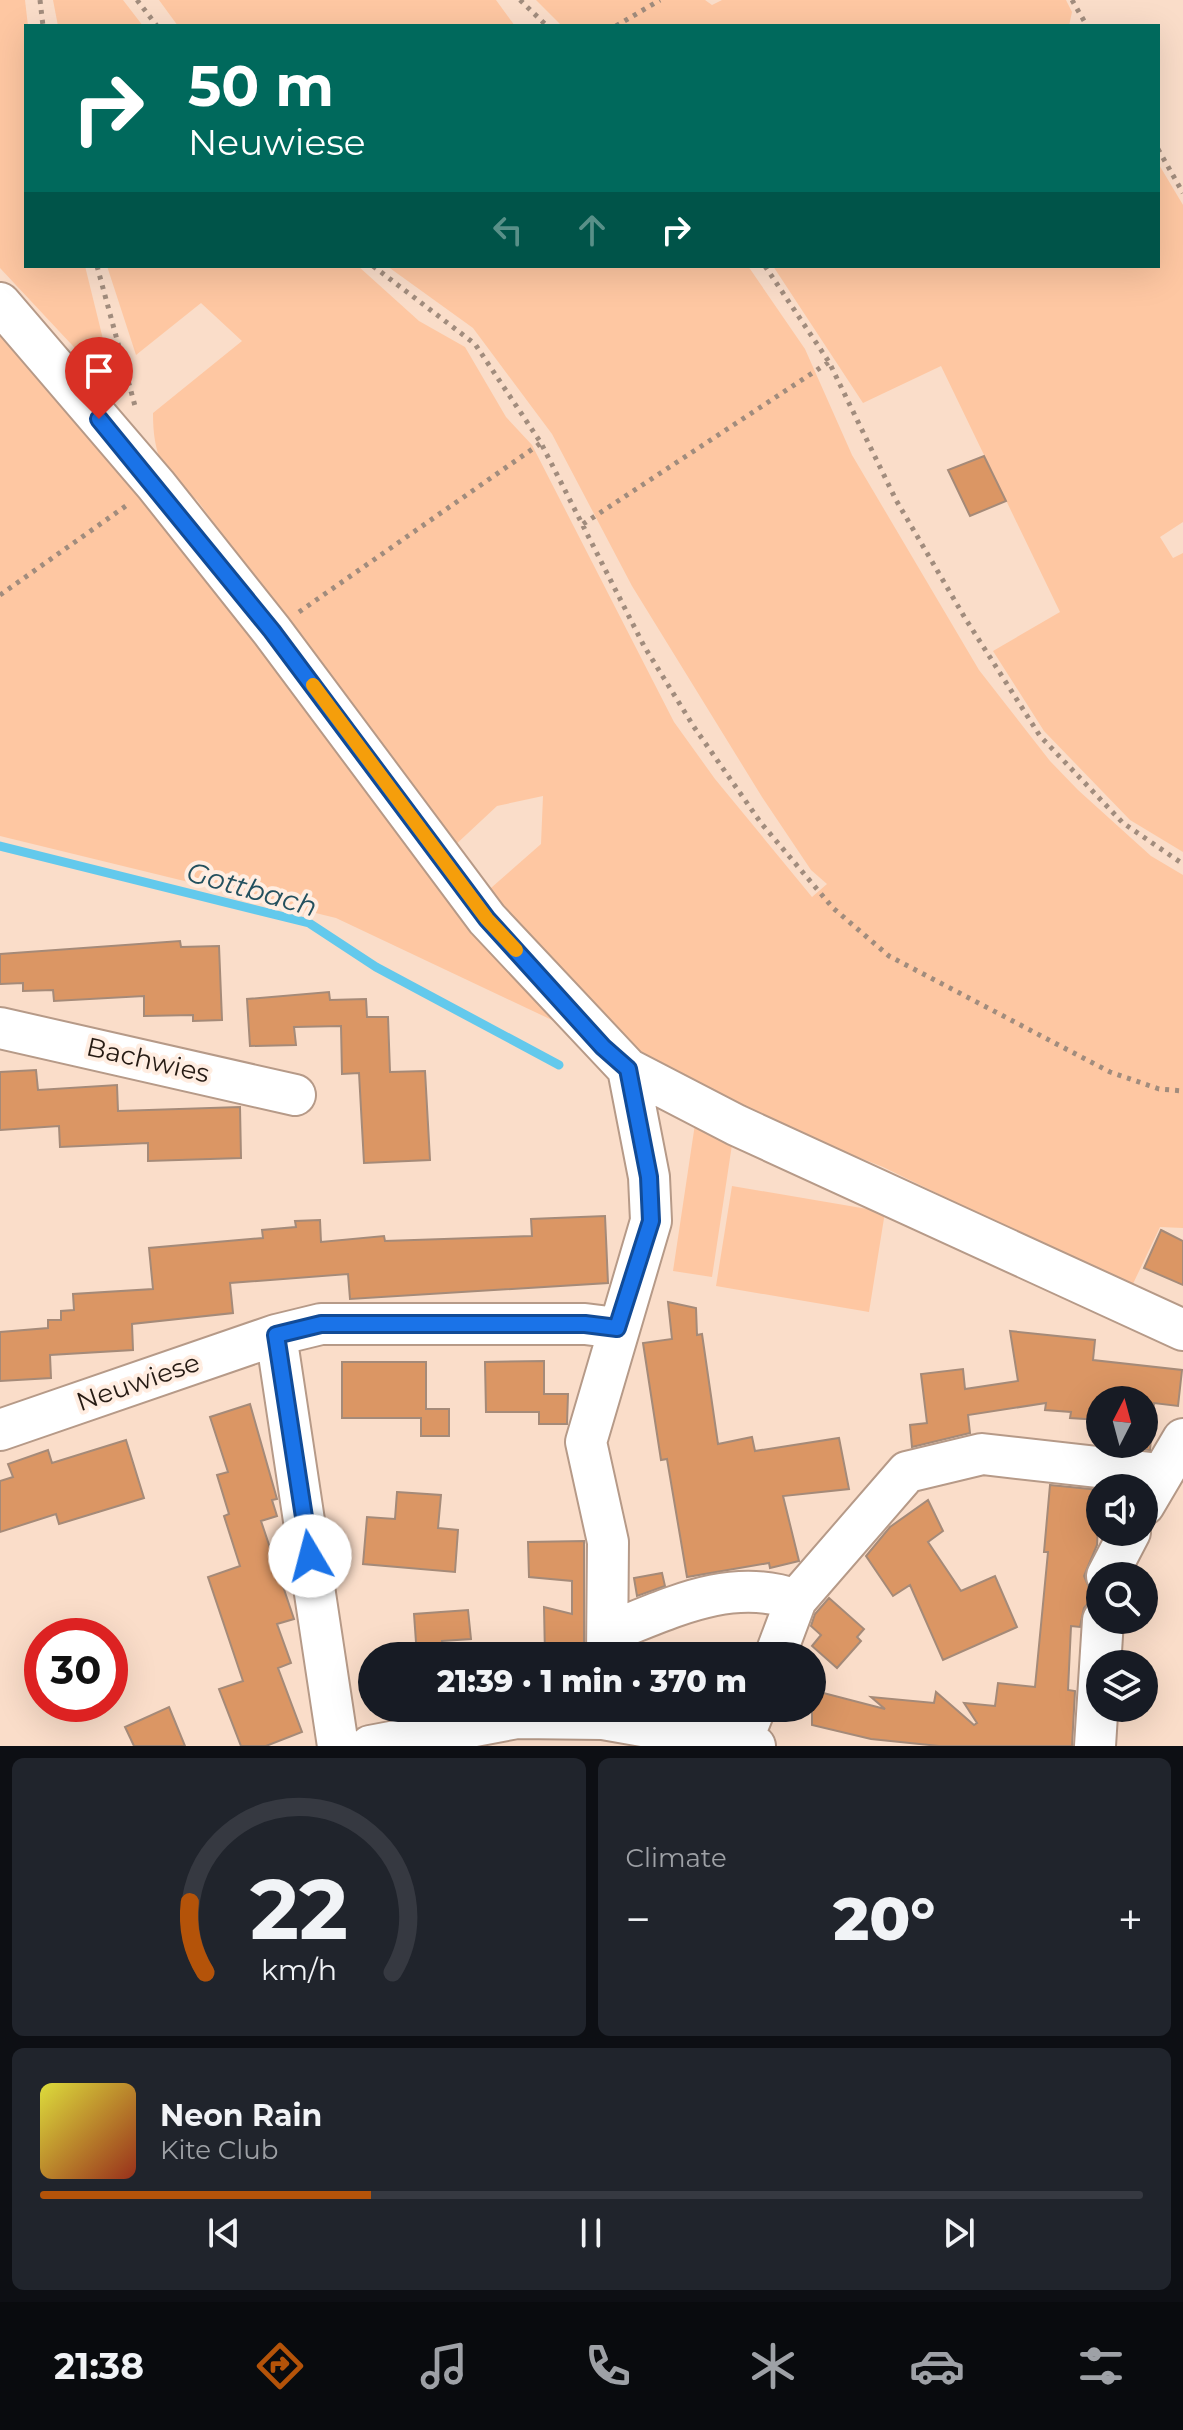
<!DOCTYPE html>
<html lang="en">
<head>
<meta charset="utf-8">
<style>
	body { margin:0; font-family:Montserrat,sans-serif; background:#20242c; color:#f1f3f6; height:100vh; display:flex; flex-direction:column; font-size:30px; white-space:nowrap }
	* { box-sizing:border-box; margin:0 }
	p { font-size:26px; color:#9ea1a6 }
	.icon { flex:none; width:44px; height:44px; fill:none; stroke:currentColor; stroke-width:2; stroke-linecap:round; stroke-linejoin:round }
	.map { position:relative; height:1746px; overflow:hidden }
	.panel { display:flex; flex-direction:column; gap:12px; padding:12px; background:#0d0f14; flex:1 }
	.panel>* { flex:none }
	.guide { position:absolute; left:24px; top:24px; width:1136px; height:244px; border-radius:0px; box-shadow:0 8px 32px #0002; background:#00695c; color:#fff; overflow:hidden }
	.needle { width:52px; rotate:6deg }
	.controls { position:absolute; left:1086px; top:1386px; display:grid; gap:16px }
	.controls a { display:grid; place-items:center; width:72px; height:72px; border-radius:50%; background:#171b24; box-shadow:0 8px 32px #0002; font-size:40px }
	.speed { position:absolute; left:24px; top:1618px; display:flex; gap:16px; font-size:40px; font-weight:700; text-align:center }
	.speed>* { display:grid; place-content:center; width:104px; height:104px; border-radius:50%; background:#171b24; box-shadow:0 8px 32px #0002; line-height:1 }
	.speed .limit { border:12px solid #d22; background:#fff; color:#111 }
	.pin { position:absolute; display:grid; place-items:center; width:68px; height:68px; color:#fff; margin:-82px -34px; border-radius:50% 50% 50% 0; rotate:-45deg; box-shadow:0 0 8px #0007 }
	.pin .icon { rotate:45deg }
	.me { position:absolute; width:88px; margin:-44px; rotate:352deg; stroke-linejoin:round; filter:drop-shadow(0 0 6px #0008) }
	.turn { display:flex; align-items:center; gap:28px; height:168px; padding:0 32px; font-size:36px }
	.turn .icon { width:104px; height:104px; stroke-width:2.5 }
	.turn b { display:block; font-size:56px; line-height:68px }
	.lanes { display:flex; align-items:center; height:76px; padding:0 32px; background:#0003; justify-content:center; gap:40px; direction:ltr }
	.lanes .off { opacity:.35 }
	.big { font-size:60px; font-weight:800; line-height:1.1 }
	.panel .card { flex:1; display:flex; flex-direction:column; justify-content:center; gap:12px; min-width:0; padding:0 28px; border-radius:12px; background:#20242c }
	.panel .dial { align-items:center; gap:0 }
	.dial svg { height:208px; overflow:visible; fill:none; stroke:#363941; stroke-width:7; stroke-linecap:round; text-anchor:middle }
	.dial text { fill:#f1f3f6; stroke:none }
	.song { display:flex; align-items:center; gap:24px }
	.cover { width:96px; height:96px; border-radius:12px; background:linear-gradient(135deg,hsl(60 70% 55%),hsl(10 70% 35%)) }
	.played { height:8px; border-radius:4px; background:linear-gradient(90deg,#b45309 30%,#363941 30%) }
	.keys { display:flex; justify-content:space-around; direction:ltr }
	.heat { display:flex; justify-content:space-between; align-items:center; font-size:44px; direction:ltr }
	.panel .tiles { flex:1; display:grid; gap:12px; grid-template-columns:1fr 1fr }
	.card:last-child { grid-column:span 2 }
	.trip { position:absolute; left:358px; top:1642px; width:468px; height:80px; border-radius:40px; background:#171b24; box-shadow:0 8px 32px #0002; font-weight:800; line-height:80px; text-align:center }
	.menu { display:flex; height:128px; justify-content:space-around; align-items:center; background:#090b0e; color:#9ea1a6 }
	.menu .icon { width:56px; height:56px }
	.menu .selected { color:#b45309 }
	.menu b { font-size:36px; color:#f1f3f6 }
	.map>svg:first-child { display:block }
</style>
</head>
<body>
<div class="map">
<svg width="1183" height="1746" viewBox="0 0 1183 1746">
	<rect width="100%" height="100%" fill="#faddc9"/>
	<!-- green -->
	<path fill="#fec7a2" d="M0,0H25L28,26L26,266H85L116,392L0,268Z
		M53,0H123L143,26H58Z
		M159,0H496L515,26H178Z
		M536,0H705L712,5L722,0H1066L1072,12L1069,26H562Z
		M1158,163L1183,205V522L1160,537L1173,558L1183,553V852L1130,820L1044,731L993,651L1060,612L941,366L863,403L773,266H1158Z
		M107,266H358L419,321L465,347L506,417L532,445L674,722L715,779L812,897L827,884L811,870L762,797L632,586L552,434L473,328L387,266H748L805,349L852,455L979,670L1050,761L1078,790L1151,856L1183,875V1228L1160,1227L1131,1288L883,1167L720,1103L606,1029L483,895L541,844L543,796L497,806L452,848L197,500C162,476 153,454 153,413L242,341L201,303L136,355Z
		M0,314L571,1029L336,918L0,836Z
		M695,1124L733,1138L712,1277L673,1271Z
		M732,1186L885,1212L869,1312L716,1286Z"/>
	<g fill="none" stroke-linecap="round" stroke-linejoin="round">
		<!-- stream -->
		<path stroke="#63c9ec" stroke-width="9" d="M0,846L309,923L376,967L559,1065"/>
	</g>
	<!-- building -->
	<path fill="#db9664" stroke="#a58a78" stroke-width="2" d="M984,456L1006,501L970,516L948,470Z
		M180,941L181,947L219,946L222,1020L193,1021V1015L144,1016V996L54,1001L53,990L23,991V983L0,984V954Z
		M329,992L330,1000L366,999L367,1017H388L390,1072L425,1071L430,1160L364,1163L359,1073L342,1074L341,1026L294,1027L296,1045L250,1046L247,999Z
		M36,1070L38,1090L117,1085L118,1111L240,1107L241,1158L148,1161V1143L60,1147L59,1126L0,1130V1072Z
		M605,1216L608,1283L350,1299L348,1274L230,1283L233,1313L132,1324L133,1350L50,1355L51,1378L0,1381V1332L48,1328V1320H61V1311L74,1310L73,1294L153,1289L149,1248L263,1238L262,1230L296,1227L295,1221L320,1220L321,1242L384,1236L385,1241L532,1236L531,1219Z
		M1161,1230L1183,1241V1285L1144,1268Z
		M668,1302L696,1308L697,1335L702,1334L718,1444L752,1437L755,1451L839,1438L849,1489L783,1496L799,1561L770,1568L769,1563L687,1577L667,1459L661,1460L643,1343L672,1339Z
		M1010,1331L1095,1340L1093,1360L1182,1370L1178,1406L1154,1403L1150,1450L1112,1445L1144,1444V1400H1100V1420L1070,1418L1071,1412L1045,1410L1046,1403L968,1415L970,1433L912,1447L910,1425L927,1423L921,1374L963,1369L965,1389L1018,1381Z
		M544,1361V1394H568L567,1424H539V1412H486L485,1362Z
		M342,1362H426V1409H449V1436H421V1418H342Z
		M250,1404L277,1499L272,1500L277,1516L261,1521L294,1619L277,1624L291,1663L278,1668L302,1732L266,1746H241L219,1689L243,1681L208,1577L240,1566L224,1516L229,1514L217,1475L228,1472L210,1417Z
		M126,1440L144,1498L59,1524L56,1514L0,1532V1481L13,1477L8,1464L48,1450L52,1463Z
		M1050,1485L1100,1490L1097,1545L1084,1576L1091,1592L1090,1601L1084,1608L1080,1627L1071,1626L1068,1690L1075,1691L1072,1746H939L871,1739L812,1725V1690L885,1709L871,1697L934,1703L936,1692L974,1725L977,1723L964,1703L995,1706L998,1683L1035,1687L1048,1552H1044Z
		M397,1492L441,1495L438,1528L458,1530L455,1572L363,1564L367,1517L395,1519Z
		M928,1500L943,1531L928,1542L961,1591L995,1576L1017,1627L943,1660L910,1585L893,1596L866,1556L890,1527Z
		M584,1541V1656H545L544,1607L572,1614V1581L529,1577L528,1542Z
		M662,1573L665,1586L637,1596L634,1578Z
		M829,1598L864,1629L857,1637L861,1641L837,1668L812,1646L821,1635L811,1626L815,1614Z
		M468,1610L471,1639L442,1641V1656H417L414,1614Z
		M169,1707L185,1746H134L125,1727Z"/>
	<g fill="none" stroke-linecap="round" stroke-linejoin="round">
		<defs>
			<path id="minor" d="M0,303L156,485L272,631L487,919L628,1069L649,1177L651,1221L586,1442L608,1542L607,1656
				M0,1028L295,1095
				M628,1069L736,1125L1183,1330
				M0,1430L276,1335
				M1144,1505L1183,1439
				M1107,1576L1130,1532
				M609,1632C669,1609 731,1576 796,1600
				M775,1656L796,1600L907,1472L982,1454L1160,1474
				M741,1743L755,1708
				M338,1746L276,1335L321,1324H585L617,1328
				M370,1746L517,1718L603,1719L755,1746
				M1095,1746L1103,1620"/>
		</defs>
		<!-- minor casing -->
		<use href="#minor" stroke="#b69a88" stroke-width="44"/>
		<!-- path -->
		<path stroke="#a18c7d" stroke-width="5" stroke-dasharray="4 6" stroke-linecap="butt" d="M40,0L43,26
			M137,0L157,26
			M520,0L547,26
			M1072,0L1087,26
			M616,26L660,0
			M1158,149L1183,193
			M97,266L135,406
			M373,266L475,344L541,443L644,646L694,727L761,823L833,908L889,956L1110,1072L1159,1089L1183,1091
			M765,266L829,362L896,500L965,618L1040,736L1123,823L1183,864
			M583,524L829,362
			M0,595L130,503
			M299,612L541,443"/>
		<!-- minor -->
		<use href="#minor" stroke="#fff" stroke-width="40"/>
	</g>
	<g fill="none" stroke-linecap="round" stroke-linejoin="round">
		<defs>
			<path id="route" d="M99,419L272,631L487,919L603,1047L628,1069L649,1177L651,1221L617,1328L585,1324H321L276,1335L310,1556"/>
		</defs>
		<!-- route casing -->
		<use href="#route" stroke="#114b97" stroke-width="20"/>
		<!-- route -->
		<use href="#route" stroke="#1a73e8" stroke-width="14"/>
		<!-- slow -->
		<path stroke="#f59e0b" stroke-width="14" d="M313,685L487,919L516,950"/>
	</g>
	<g text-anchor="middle" stroke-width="8" stroke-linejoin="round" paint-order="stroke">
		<!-- street labels -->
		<g font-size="26" fill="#261b14" stroke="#ffede1">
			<text transform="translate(148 1060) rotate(13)" y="9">Bachwies</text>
			<text transform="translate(138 1382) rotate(-19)" y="9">Neuwiese</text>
		</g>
		<!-- water labels -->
		<g font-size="28" font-style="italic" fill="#23505e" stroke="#ffede1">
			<text transform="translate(252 889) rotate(16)" y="10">Gottbach</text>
		</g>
	</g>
</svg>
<div class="controls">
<a><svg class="needle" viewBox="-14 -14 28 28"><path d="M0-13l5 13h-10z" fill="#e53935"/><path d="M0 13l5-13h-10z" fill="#9ea1a6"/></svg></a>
<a><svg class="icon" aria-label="sound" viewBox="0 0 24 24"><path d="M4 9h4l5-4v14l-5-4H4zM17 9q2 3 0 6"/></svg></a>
<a><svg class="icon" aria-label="search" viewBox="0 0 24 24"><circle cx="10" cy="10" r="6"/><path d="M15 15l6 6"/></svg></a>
<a><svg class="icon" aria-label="layers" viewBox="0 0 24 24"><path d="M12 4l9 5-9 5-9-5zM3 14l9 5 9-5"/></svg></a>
</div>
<div class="speed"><div class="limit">30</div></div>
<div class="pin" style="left:99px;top:419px;background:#d93025"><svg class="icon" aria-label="arrive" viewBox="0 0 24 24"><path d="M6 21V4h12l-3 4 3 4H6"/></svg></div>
<svg class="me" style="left:310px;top:1556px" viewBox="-20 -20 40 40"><circle r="19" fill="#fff"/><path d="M0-13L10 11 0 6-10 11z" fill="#1a73e8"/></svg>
<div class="trip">21:39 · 1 min · 370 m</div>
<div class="guide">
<div class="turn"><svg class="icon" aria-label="right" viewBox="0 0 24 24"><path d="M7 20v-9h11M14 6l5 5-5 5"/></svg><div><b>50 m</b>Neuwiese</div></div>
<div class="lanes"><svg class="icon off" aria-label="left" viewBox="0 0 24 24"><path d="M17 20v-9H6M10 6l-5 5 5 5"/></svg><svg class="icon off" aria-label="ahead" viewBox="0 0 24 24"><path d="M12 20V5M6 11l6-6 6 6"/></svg><svg class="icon" aria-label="right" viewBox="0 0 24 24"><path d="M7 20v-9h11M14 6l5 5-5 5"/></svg></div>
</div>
</div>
<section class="panel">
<div class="tiles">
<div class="card dial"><svg viewBox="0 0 100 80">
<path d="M14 69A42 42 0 1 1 86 69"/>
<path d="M14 69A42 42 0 0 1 8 42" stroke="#b45309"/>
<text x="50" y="56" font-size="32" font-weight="700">22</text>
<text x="50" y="72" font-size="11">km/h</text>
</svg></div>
<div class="card"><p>Climate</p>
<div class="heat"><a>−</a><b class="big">20°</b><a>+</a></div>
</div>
<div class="card">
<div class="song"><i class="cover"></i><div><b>Neon Rain</b><p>Kite Club</p></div></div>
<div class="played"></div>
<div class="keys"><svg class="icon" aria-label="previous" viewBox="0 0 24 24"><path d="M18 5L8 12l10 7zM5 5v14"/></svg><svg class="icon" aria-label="pause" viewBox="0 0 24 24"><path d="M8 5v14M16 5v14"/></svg><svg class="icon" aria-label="next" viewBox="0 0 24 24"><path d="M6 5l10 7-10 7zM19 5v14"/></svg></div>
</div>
</div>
</section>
<nav class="menu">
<b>21:38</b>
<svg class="icon selected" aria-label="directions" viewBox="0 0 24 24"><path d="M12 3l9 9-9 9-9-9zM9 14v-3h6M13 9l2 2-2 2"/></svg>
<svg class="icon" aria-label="music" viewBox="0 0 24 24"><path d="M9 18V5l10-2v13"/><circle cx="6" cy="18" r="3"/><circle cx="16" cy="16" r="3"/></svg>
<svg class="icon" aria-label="phone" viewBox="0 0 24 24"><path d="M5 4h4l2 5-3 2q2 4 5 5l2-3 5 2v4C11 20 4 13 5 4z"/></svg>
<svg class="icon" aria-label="climate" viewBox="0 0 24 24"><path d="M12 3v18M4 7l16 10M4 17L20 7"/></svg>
<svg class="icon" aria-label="car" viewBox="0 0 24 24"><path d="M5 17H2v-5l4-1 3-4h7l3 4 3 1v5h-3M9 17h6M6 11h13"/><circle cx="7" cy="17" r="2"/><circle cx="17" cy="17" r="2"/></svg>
<svg class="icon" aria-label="filters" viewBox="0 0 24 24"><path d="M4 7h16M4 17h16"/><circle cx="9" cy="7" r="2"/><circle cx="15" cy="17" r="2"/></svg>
</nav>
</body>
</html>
